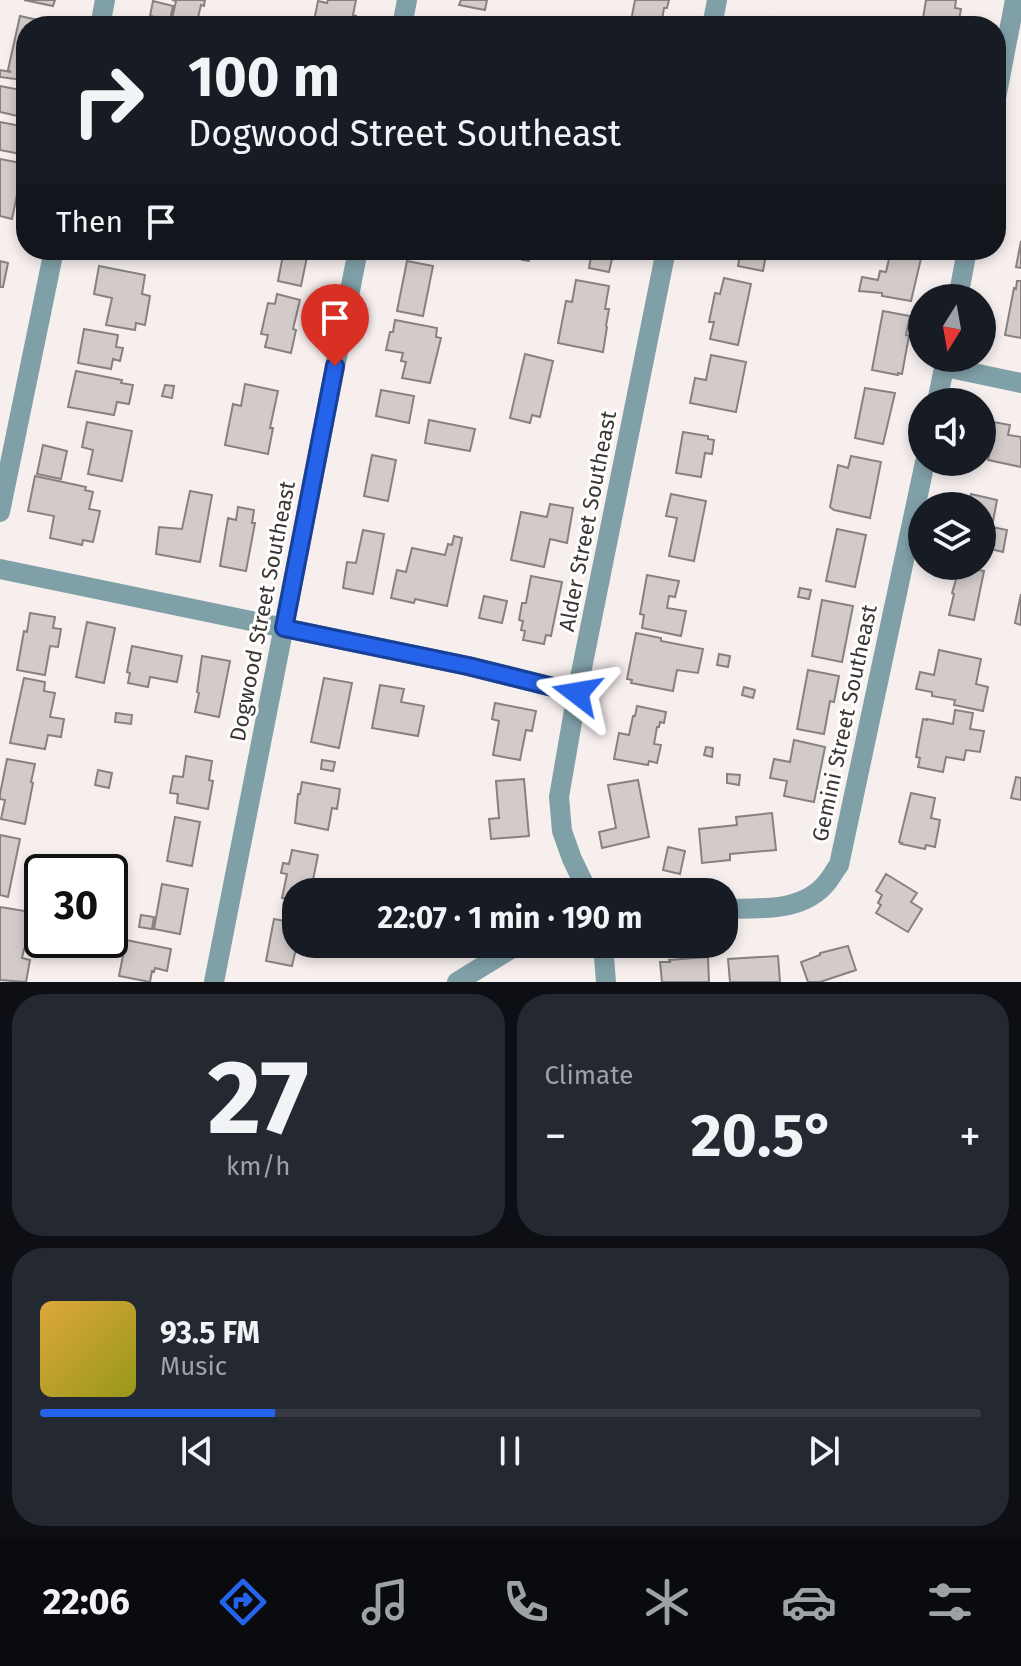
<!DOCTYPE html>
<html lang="en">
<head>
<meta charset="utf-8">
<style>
	body { margin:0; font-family:"Fira Sans",sans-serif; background:#242831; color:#f1f3f6; height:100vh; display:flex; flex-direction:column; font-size:30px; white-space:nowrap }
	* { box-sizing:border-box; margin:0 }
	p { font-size:26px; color:#9ea1a6 }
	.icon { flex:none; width:44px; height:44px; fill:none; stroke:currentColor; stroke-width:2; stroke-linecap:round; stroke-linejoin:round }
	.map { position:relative; height:982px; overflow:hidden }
	.sheet { display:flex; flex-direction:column; gap:12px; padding:12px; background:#0d0f14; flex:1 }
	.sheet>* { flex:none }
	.hud { position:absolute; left:16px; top:16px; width:990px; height:244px; border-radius:32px; box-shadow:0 4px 12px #0003; background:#171b24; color:#f1f3f6; overflow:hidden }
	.needle { width:52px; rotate:191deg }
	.tools { position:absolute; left:908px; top:284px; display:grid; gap:16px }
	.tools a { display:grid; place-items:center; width:88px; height:88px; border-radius:50%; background:#171b24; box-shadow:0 4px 12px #0003; font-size:40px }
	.speed { position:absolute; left:24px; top:854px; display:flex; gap:16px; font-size:40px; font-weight:700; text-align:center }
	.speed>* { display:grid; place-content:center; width:104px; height:104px; border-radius:50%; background:#171b24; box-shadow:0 4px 12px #0003; line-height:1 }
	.speed .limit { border:4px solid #111; border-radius:12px; background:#fff; color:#111 }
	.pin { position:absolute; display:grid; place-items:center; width:68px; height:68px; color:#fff; margin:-82px -34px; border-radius:50% 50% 50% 0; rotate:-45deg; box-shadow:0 0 8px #0007 }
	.pin .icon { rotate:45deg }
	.me { position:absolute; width:88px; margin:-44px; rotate:284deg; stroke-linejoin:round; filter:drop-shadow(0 0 6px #0008) }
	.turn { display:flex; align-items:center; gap:28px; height:168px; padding:0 40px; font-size:36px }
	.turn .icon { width:104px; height:104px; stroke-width:2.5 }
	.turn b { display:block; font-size:56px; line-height:68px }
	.then { display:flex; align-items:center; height:76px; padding:0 40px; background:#0003; gap:16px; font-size:30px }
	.big { font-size:60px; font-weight:700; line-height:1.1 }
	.sheet .widget { flex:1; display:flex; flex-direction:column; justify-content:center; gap:12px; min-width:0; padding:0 28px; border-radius:32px; background:#242831 }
	.sheet .dial { align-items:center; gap:0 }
	.dial b { font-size:104px; line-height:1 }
	.song { display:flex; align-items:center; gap:24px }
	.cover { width:96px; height:96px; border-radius:12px; background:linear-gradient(135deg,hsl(40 70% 55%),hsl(60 70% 35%)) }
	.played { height:8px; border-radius:4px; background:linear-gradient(90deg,#2563eb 25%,#363941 25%) }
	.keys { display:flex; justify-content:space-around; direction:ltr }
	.heat { display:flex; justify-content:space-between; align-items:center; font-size:44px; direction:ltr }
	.sheet .tiles { flex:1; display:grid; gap:12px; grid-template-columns:1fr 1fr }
	.widget:last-child { grid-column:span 2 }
	.trip { position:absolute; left:282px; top:878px; width:456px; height:80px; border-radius:32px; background:#171b24; box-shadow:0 4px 12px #0003; font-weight:700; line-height:80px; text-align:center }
	.tabs { display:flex; height:128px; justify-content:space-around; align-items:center; background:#090b0e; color:#9ea1a6 }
	.tabs .icon { width:56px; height:56px }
	.tabs .on { color:#2563eb }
	.tabs b { font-size:36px; color:#f1f3f6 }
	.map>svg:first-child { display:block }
</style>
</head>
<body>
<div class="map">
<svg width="1021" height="982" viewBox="0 0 1021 982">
	<rect width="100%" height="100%" fill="#f6efee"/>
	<!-- building -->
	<path fill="#d2cbca" stroke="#878180" stroke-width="2" d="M24,0H55L53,6Z
		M172,0H205L204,6L201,5L196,26L171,23L176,1Z
		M328,0H356L353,15L356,16L354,26H323V23L314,21L318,1L327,3Z
		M461,0H487L485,10L459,5Z
		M635,0H669L667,8H664L661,26H630Z
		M926,0H956L955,8L961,9L958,25L923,18Z
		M153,1L173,6L170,20L150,16Z
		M20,16L47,22L46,26H26V74H23L22,80L0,77V70L11,72L8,70Z
		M770,17L798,23V26H768Z
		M0,86L26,91V118L0,112Z
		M0,122L26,127V155L0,150Z
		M0,159L26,164L25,192L18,190L12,219L0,216Z
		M1021,241V268L1016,267Z
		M284,250H311V253L308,252L301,286L278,281Z
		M524,250H532L529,261L522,260Z
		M592,250H614L609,272L589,268Z
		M741,250H767L763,271L738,266Z
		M891,250H923L911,301L882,296V293L859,291L862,277L878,280L880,271L886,272Z
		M0,261L8,263L3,287H0Z
		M407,261L433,266L423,316L397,311Z
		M99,266L145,275L142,294L150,296L145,325L136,323L135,330L106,325L112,298L94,294Z
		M724,278L751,284L738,345L710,339L714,322H709L715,293L720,294Z
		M576,280L609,286L605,309H609L606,326L607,327L603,352L558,343L566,301L572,302Z
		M1017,281H1021V338L1005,335L1014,288L1016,289Z
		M277,294L300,300L293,329L296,330L291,353L265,347L268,335L261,334L268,303L275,304Z
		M883,311L910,316L906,335L909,336L902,374L898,373V375L872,370Z
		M395,320L437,328L436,337L441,338L430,383L402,378L406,362L401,361L403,353L386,350L390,332H393Z
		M84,329L118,335L116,347L123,348L120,361L113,359L111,369L78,363Z
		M525,354L553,361L540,417L532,415L530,423L510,418Z
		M711,355L746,362L736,412L690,403L695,378L706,380Z
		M76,371L122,380L121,383L133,385L129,404L117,402L114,415L68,407Z
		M245,384L278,391L270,428H273L268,454L225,445L233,404L241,406Z
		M165,385L174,386L172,398L162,396Z
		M865,388L895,393L883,444L855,438Z
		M381,390L414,396L409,423L376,416Z
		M429,420L475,429L470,451L425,443Z
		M988,421L1010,425L1008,435L1021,437V467L988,460L990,451L985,450L982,435L985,422Z
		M87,422L132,431L122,481L88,474L93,450L82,447Z
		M683,432L708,436V439L714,440L712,454L705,453L701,477L676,473Z
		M43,445L67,451L61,479L37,474Z
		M372,455L396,460L388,501L364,496Z
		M851,456L881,462L870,518L834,510L830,507L838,465L848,468Z
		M35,476L86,487L85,490L93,492L89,509L100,511L93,542L83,540L82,545L50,538L54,516L28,511Z
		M190,491L212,495L200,562L156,554L159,527L182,529Z
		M671,494L706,501L694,561L669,556L677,518L666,516Z
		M971,494L997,500L992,527L1007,530L1003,552L982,547V506H968Z
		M550,504L573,508L567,543L550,539L544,567L511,560L521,512L547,517Z
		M238,507L254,510L252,523H255L246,571L220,566L228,518L236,520Z
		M837,529L866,535L855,587L826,581Z
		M363,530L384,534L373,594L343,588L347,562L356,563Z
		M454,536L462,538L447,606L415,599L414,603L391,598L397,570L406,572L412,548L445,555L448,544L452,545Z
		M960,566L984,571L974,620L949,615L954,594L952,593Z
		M647,575L679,581L675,597L669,596L667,608L686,611L681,636L642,628L644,615L640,614Z
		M531,576L562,582L551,636L546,635L544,644L523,640L525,631L521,630L523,621L519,620L522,603H526Z
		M800,588L811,590L809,599L798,597Z
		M1021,594V625L1015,623Z
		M484,596L507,601L502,623L479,618Z
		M822,600L853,606L842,662L812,656Z
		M30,613L55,617L53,628L61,629L58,647L50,646L45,675L17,670L24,631L27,632Z
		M87,622L115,628L104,683L76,677Z
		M636,633L661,638V641L703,649L698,673L677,670L673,691L631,683L632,680L627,679Z
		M132,646L182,656L177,682L150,677L148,687L128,683L130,673L127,672Z
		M939,650L981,659L976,684L988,687L983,711L954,705L955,700L932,696V692L916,689L920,672L934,675Z
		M719,654L730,656L728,667L717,665Z
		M202,656L230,661L219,717L195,712L199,693L197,692Z
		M808,670L839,676L834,702L830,701L824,734L797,729Z
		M24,678L45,682L44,691L55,693L50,717L64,719L61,737L48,735L45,749L10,743Z
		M324,678L352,683L339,748L311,742Z
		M380,685L404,689L401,702L424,706L418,736L372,728Z
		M744,687L755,690L753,698L742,695Z
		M495,703L536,711L532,731L526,730L520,760L493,755L499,721L492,719Z
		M637,706L666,712L664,723L660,722L659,727H657L654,744L661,745L657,763L649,761L648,765L614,759L619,733L629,735L633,716H635Z
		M955,710L973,713L970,729L984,731L980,752L966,750L964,760L946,757L943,772L918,767L920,758L916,757L923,719L927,720V719L953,724Z
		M116,713L132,715L131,724L115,722Z
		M794,740L825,747L814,802L784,796L787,781L770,778L774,759L790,762Z
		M706,747L713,748L712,757L704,755Z
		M186,756L212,761L209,780L213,781L208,809L177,803L178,794L170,793L173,776L183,777Z
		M7,759L35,764L31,782L33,783L25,824L1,819L5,800L0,799V794Z
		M322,760L335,762L333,771L321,769Z
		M98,770L112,773L109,788L95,785Z
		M727,774L740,775L739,785L727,783Z
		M1016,777L1021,778V800L1011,798Z
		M524,779L529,836L491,839L489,819L499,818L496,781Z
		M638,780L649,837L602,848L599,832L616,828L608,785Z
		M302,782L340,789L337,809L332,808L328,830L295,823L298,794H300Z
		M911,793L935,798L931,818L940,820L935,847L926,845L925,849L901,844L902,843L899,842Z
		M772,813L776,850L730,854V860L702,863L699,829L737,825L736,817Z
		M175,817L200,822L192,866L167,861Z
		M0,835L20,839L8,897L0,895Z
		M668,847L685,851L680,874L663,870Z
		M292,850L318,855L312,885L323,887L322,892H296V901L282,898L287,874L281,873L283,863L289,864Z
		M886,874L917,893L911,902L922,909L908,932L876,913L881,905L878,903L882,895L876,891Z
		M162,884L188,889L180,934L154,929Z
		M0,907L37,913L30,950L24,949L22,958L30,960L26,982L0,980Z
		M141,915L154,917L152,929L139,927Z
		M274,919L296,923L297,944L292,966L266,961Z
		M126,940L171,949L167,971L155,968L154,972L152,971L150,982L119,976Z
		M848,946L856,970L820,982H808L801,962L820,955V953Z
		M778,956L780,982H730L728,959Z
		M708,957L709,982H662L660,962H670L669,960Z"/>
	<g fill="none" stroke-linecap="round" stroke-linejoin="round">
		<!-- minor -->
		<path stroke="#80a0a8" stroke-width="20" d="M100,26L105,0
			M402,26L407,0
			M712,26L717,0
			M996,98L1015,0
			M958,298L967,250
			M945,367L1021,383
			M937,402L946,358
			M0,512L54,250
			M0,569L468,666L577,693
			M588,892L572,859L562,831L559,797L577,693L666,250
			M724,909C759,908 804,913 828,881C832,876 835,870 839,865L925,462
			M603,944L606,982
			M214,982L358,250
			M457,982L519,944"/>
	</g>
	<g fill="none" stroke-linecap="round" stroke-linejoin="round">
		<defs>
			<path id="route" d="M335,366L284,628L468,666L577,693"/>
		</defs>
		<!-- route casing -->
		<use href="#route" stroke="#184099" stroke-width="20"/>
		<!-- route -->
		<use href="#route" stroke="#2563eb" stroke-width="14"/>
	</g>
	<g text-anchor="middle" stroke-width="6" stroke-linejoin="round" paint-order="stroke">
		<!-- street labels -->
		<g font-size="22" fill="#393736" stroke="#fffefd">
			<text transform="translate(587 521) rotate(-79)" y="8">Alder Street Southeast</text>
			<text transform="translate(262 611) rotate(-79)" y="8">Dogwood Street Southeast</text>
			<text transform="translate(844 723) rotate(-78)" y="8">Gemini Street Southeast</text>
		</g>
	</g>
</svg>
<div class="tools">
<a><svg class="needle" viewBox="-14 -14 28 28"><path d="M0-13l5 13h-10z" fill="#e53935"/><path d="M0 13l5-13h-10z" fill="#9ea1a6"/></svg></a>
<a><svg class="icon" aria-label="sound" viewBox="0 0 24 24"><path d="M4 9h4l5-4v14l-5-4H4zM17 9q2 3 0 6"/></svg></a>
<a><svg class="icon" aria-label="layers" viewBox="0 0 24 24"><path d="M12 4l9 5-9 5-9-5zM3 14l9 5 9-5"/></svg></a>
</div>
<div class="speed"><div class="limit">30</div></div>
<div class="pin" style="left:335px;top:366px;background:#d93025"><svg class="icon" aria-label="arrive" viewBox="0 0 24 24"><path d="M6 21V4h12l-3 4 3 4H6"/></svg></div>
<svg class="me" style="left:577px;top:693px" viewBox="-20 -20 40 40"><path d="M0-17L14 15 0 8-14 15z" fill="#2563eb" stroke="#fff" stroke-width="4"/></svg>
<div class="trip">22:07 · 1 min · 190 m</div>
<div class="hud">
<div class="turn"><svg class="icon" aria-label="right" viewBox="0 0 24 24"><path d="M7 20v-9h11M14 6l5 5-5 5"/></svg><div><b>100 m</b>Dogwood Street Southeast</div></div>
<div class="then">Then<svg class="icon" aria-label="arrive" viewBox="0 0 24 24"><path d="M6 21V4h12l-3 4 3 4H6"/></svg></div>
</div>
</div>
<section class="sheet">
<div class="tiles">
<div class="widget dial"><b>27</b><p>km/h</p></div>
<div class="widget"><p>Climate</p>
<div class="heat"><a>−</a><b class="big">20.5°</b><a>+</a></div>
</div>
<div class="widget">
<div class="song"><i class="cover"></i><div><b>93.5 FM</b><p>Music</p></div></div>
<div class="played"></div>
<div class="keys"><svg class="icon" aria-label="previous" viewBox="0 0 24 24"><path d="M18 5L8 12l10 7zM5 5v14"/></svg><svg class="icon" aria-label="pause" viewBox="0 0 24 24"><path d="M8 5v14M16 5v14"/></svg><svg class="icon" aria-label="next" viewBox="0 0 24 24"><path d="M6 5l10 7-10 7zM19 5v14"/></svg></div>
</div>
</div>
</section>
<nav class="tabs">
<b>22:06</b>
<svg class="icon on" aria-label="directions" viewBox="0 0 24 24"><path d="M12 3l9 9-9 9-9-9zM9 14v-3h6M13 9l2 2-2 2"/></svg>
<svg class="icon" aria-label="music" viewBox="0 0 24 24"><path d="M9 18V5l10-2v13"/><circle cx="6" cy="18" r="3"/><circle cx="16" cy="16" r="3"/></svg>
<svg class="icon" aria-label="phone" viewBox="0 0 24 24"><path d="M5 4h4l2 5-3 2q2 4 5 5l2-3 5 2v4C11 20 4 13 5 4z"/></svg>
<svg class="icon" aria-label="climate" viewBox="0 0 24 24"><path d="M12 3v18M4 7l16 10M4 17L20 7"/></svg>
<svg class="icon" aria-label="car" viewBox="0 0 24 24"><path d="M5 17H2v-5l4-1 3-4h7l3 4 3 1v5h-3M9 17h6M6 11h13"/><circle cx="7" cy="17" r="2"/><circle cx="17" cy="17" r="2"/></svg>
<svg class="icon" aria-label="filters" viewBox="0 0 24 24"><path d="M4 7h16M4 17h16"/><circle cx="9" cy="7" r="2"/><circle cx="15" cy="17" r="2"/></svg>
</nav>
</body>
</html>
